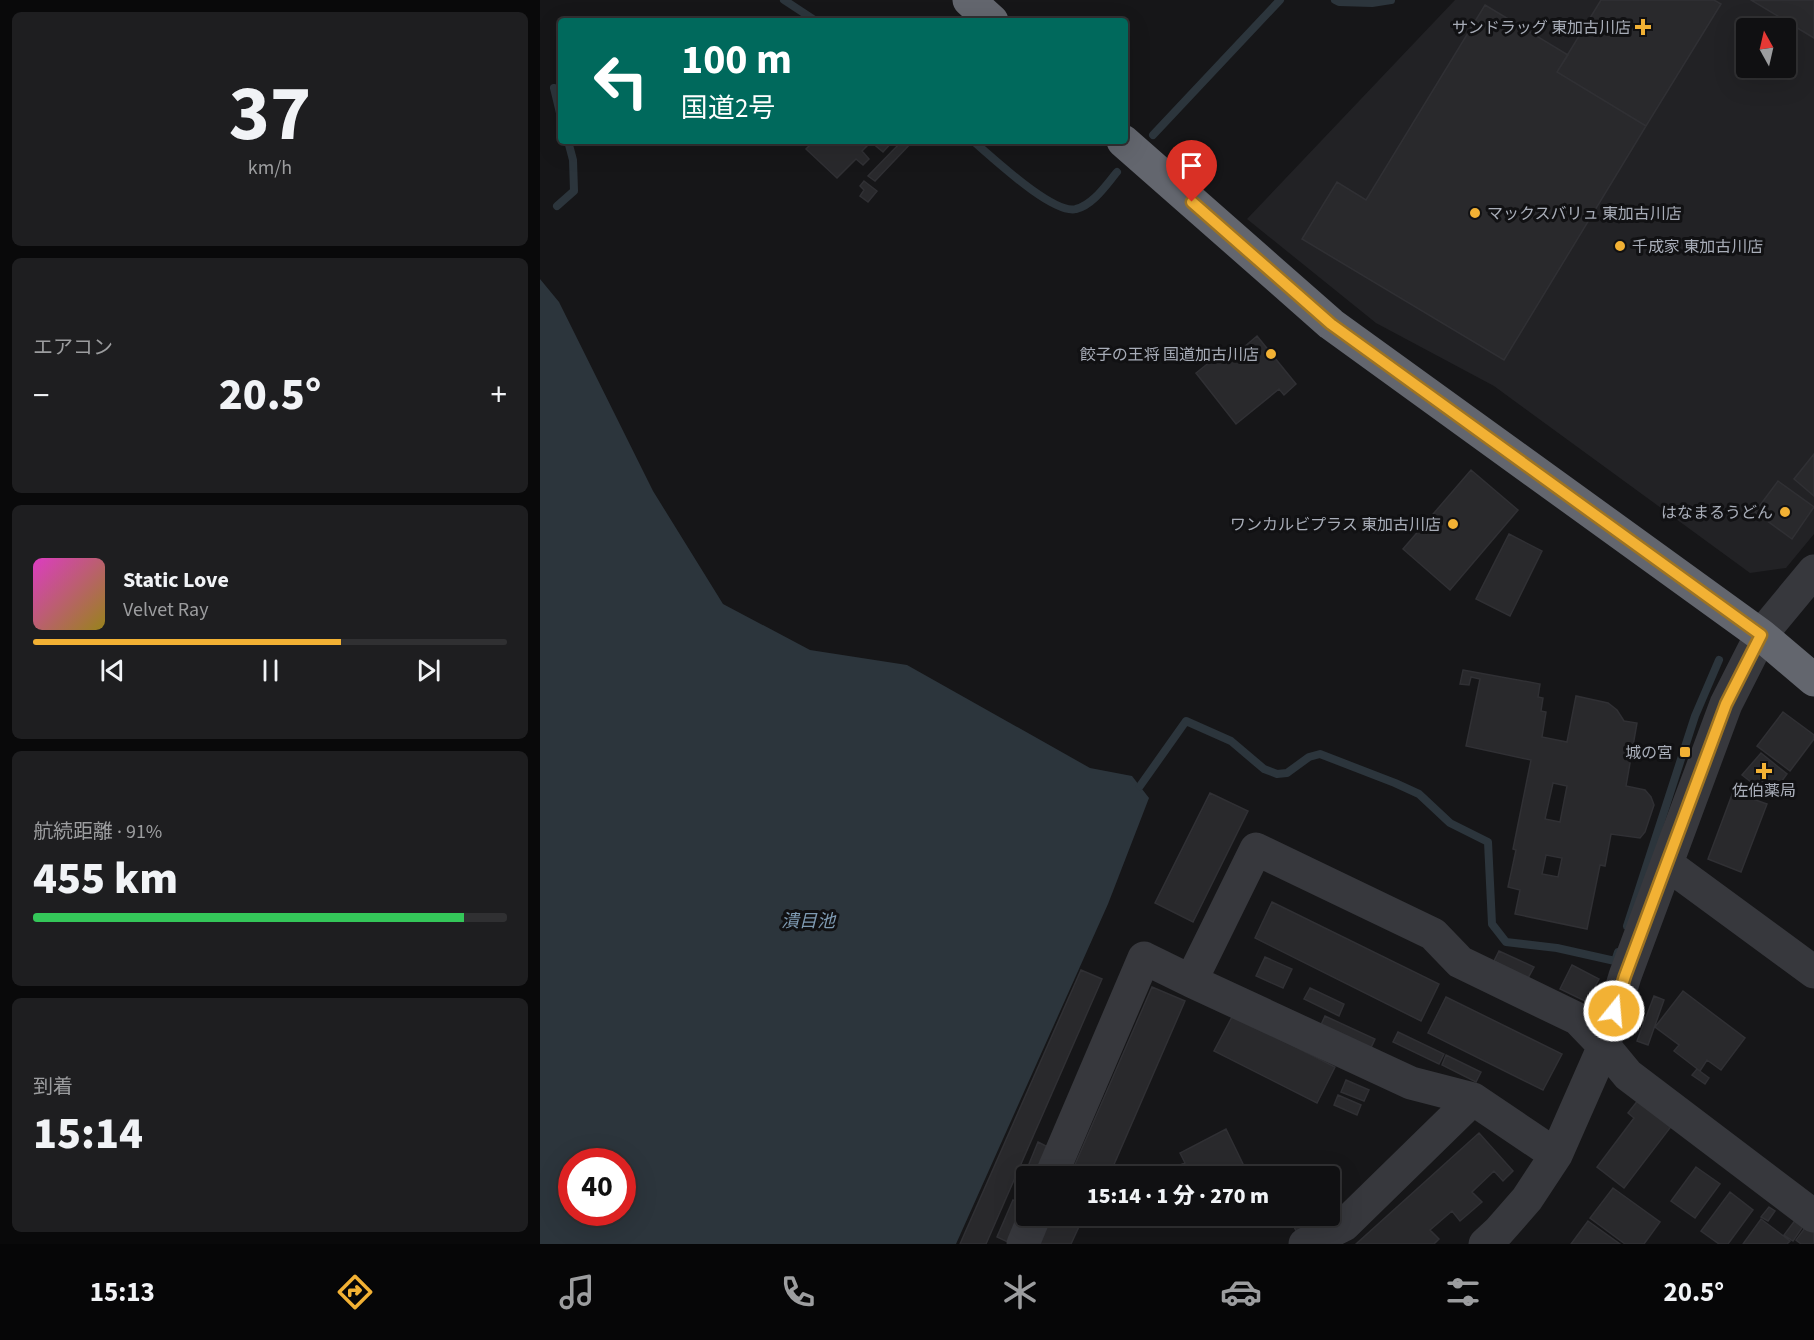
<!DOCTYPE html>
<html lang="ja">
<head>
<meta charset="utf-8">
<style>
	body { margin:0; font-family:"Source Sans 3","Noto Sans JP",sans-serif; background:#1e1e20; color:#f1f3f6; height:100vh; display:flex; flex-direction:column; font-size:22px; white-space:nowrap }
	* { box-sizing:border-box; margin:0 }
	p { font-size:20px; color:#9c9d9f }
	.icon { flex:none; width:33px; height:33px; fill:none; stroke:currentColor; stroke-width:2; stroke-linecap:round; stroke-linejoin:round }
	.map { position:relative; flex:1; overflow:hidden }
	.panel { display:flex; flex-direction:column; gap:12px; padding:12px; background:#09090a; width:540px }
	.panel>* { flex:none }
	.top-card { position:absolute; left:18px; top:18px; width:570px; height:126px; border-radius:6px; box-shadow:0 6px 24px #0002,0 0 0 2px #303032; background:#00695c; color:#fff; overflow:hidden }
	.needle { width:39px; rotate:352deg }
	.buttons { position:absolute; left:1196px; top:18px; display:grid; gap:12px }
	.buttons a { display:grid; place-items:center; width:60px; height:60px; border-radius:6px; background:#101012; box-shadow:0 6px 24px #0002,0 0 0 2px #303032; font-size:30px }
	.speed { position:absolute; left:18px; top:1148px; display:flex; gap:12px; font-size:30px; font-weight:700; text-align:center }
	.speed>* { display:grid; place-content:center; width:78px; height:78px; border-radius:50%; background:#101012; box-shadow:0 6px 24px #0002,0 0 0 2px #303032; line-height:1 }
	.speed .limit { border:9px solid #d22; background:#fff; color:#111 }
	.pin { position:absolute; display:grid; place-items:center; width:51px; height:51px; color:#fff; margin:-62px -26px; border-radius:50% 50% 50% 0; rotate:-45deg; box-shadow:0 0 6px #0007 }
	.pin .icon { rotate:45deg }
	.me { position:absolute; width:66px; margin:-33px; rotate:17deg; stroke-linejoin:round; filter:drop-shadow(0 0 4px #0008) }
	.turn { display:flex; align-items:center; gap:21px; height:126px; padding:0 24px; font-size:27px }
	.turn .icon { width:78px; height:78px; stroke-width:2.5 }
	.turn b { display:block; font-size:42px; line-height:51px }
	.big { font-size:45px; font-weight:800; line-height:1.1 }
	.panel .widget { flex:1; display:flex; flex-direction:column; justify-content:center; gap:9px; min-width:0; padding:0 21px; border-radius:9px; background:#1e1e20 }
	.panel .dial { align-items:center; gap:0 }
	.dial b { font-size:78px; line-height:1 }
	.song { display:flex; align-items:center; gap:18px }
	.cover { width:72px; height:72px; border-radius:9px; background:linear-gradient(135deg,hsl(310 70% 55%),hsl(50 70% 35%)) }
	.played { height:6px; border-radius:3px; background:linear-gradient(90deg,#f2b134 65%,#303032 65%) }
	.keys { display:flex; justify-content:space-around; direction:ltr }
	.heat { display:flex; justify-content:space-between; align-items:center; font-size:33px; direction:ltr }
	.charge { height:9px; border-radius:4px; background:linear-gradient(90deg,#34c759 91%,#303032 0) }
	.trip { position:absolute; left:476px; top:1166px; width:324px; height:60px; border-radius:6px; background:#101012; box-shadow:0 6px 24px #0002,0 0 0 2px #303032; font-weight:800; line-height:60px; text-align:center }
	.tab-bar { display:flex; height:96px; justify-content:space-around; align-items:center; background:#060607; color:#9c9d9f }
	.tab-bar .icon { width:42px; height:42px }
	.tab-bar .on { color:#f2b134 }
	.tab-bar b { font-size:27px; color:#f1f3f6 }
	main { display:flex; flex:1; min-height:0 }
	.map>svg:first-child { display:block }
</style>
</head>
<body>
<main>
<section class="panel">
<div class="widget dial"><b>37</b><p>km/h</p></div>
<div class="widget"><p>エアコン</p>
<div class="heat"><a>−</a><b class="big">20.5°</b><a>+</a></div>
</div>
<div class="widget">
<div class="song"><i class="cover"></i><div><b>Static Love</b><p>Velvet Ray</p></div></div>
<div class="played"></div>
<div class="keys"><svg class="icon" aria-label="previous" viewBox="0 0 24 24"><path d="M18 5L8 12l10 7zM5 5v14"/></svg><svg class="icon" aria-label="pause" viewBox="0 0 24 24"><path d="M8 5v14M16 5v14"/></svg><svg class="icon" aria-label="next" viewBox="0 0 24 24"><path d="M6 5l10 7-10 7zM19 5v14"/></svg></div>
</div>
<div class="widget"><p>航続距離 · 91%</p><b class="big">455 km</b><div class="charge"></div></div>
<div class="widget"><p>到着</p><b class="big">15:14</b></div>
</section>
<div class="map">
<svg width="1274" height="1244" viewBox="0 0 1274 1244">
	<rect width="100%" height="100%" fill="#161618"/>
	<!-- built -->
	<path fill="#222225" fill-rule="evenodd" d="M915,0H1274V534L1246,568L1210,573L954,386L836,323L707,219ZM1206,28H1245V68H1206Z"/>
	<!-- water -->
	<path fill="#2c353c" fill-rule="evenodd" d="M0,279L19,302L113,491L183,604L270,650L367,665L550,768L592,776L609,798L568,904L416,1244H0ZM32,1161H82V1212H32Z"/>
	<g fill="none" stroke-linecap="round" stroke-linejoin="round">
		<!-- stream -->
		<path stroke="#2c353c" stroke-width="8" d="M244,0L276,21
			M795,0L799,2L832,3L851,0
			M14,88L21,117
			M613,135L740,0
			M433,141C452,157 513,215 536,209C553,205 566,185 577,172
			M17,206L34,191L33,160L28,141
			M600,786L646,721L691,741L724,769L737,774L747,773L769,757L780,754L855,783L879,794L910,823L948,842L952,924L966,942L1017,948L1075,961L1078,952
			M1087,926L1155,716L1179,660"/>
	</g>
	<!-- building -->
	<path fill="#29292c" stroke="#303034" stroke-width="1.5" fill-rule="evenodd" d="M1061,0H1174L1181,4L1106,126L1017,72Z
		M1211,0H1274V38Z
		M945,5L1028,55L1017,72L1106,126L964,360L762,239L797,182L826,200Z
		M274,141H353L343,152L331,142L322,151L329,159L323,165L316,159L297,178L266,149Z
		M362,141H373L335,181L328,176Z
		M324,181L337,191L328,202L320,196L324,190L320,186Z
		M717,336L756,384L744,395L739,389L696,424L656,373L691,345L697,353Z
		M1274,454V496L1254,479Z
		M931,470L978,510L910,590L863,549Z
		M1238,481L1274,507L1252,539L1215,512Z
		M969,534L1002,551L970,616L936,599Z
		M923,670L1000,684L998,697L1003,698L1001,711L1006,712L1002,737L1027,742L1036,696L1068,703L1077,710L1084,721L1097,723L1086,786L1105,790L1111,797L1114,805L1105,832L1100,838L1071,834L1065,866L1060,865L1047,929L975,914L980,890L968,887L976,850L973,849L991,760L926,746L940,679L931,677L929,685L920,684ZM1013,783L1027,786L1020,822L1005,819ZM1006,855L1022,858L1018,877L1002,874Z
		M1243,712L1274,735V739L1250,771L1217,746Z
		M1221,753L1247,774L1230,797L1202,775Z
		M1193,792L1227,804L1201,872L1168,859Z
		M670,793L708,811L653,922L615,903Z
		M732,902L899,984L881,1021L715,938Z
		M959,951L994,967L988,978L954,961Z
		M725,957L752,969L743,988L716,976Z
		M1032,965L1059,979L1047,1002L1020,989Z
		M541,970L562,979L446,1244H420Z
		M612,987L645,1001L569,1176H530Z
		M770,988L804,1004L799,1016L764,999Z
		M1143,991L1205,1038L1181,1070L1167,1060L1160,1071L1134,1051L1139,1045L1115,1027Z
		M1114,996L1124,1000L1108,1045L1097,1041Z
		M906,997L1022,1054L1003,1090L888,1033Z
		M693,1015L795,1067L777,1103L674,1051Z
		M785,1016L835,1039L829,1052L780,1027Z
		M858,1032L904,1054L899,1064L853,1042Z
		M906,1055L941,1072L936,1082L902,1065Z
		M1157,1069L1169,1078L1165,1084L1152,1075Z
		M806,1080L829,1090L824,1101L801,1092Z
		M798,1095L821,1105L817,1115L794,1105Z
		M1099,1099L1133,1124L1084,1188L1057,1167L1094,1118L1088,1113Z
		M686,1129L703,1164L679,1176H652L649,1170L644,1173L640,1165L645,1163L640,1153Z
		M939,1133L973,1171L963,1181L954,1171L932,1192L942,1202L920,1221L912,1211L890,1230L899,1239L894,1244H816Z
		M498,1142L512,1149L500,1176H486V1195L478,1191Z
		M1156,1167L1180,1184L1155,1218L1131,1201Z
		M1073,1188L1120,1222L1104,1244H1085L1050,1218Z
		M1190,1192L1213,1210L1188,1244H1179L1161,1231Z
		M473,1200L486,1205L470,1243L457,1237Z
		M1229,1207L1235,1211L1228,1221L1221,1217Z
		M789,1211L794,1221L760,1238L753,1225L773,1215H789Z
		M510,1215L519,1219L520,1215H531L542,1220L531,1244H490Z
		M1221,1219L1250,1241L1247,1244H1203Z
		M1256,1219L1264,1225L1253,1241L1244,1235Z
		M1048,1221L1080,1244H1031Z
		M1267,1225L1274,1230V1244H1261L1256,1240Z"/>
	<g fill="none" stroke-linecap="round" stroke-linejoin="round">
		<!-- minor -->
		<path stroke="#37383d" stroke-width="33" d="M1127,864L1274,972
			M1016,1155L933,1099L871,1083L651,981L716,849L893,934L920,962L1038,1019L1064,1046L1088,1075L1274,1216
			M511,1176L604,958L651,981
			M483,1244L495,1215
			M765,1244L804,1225L933,1099
			M945,1244L959,1231L987,1199L1016,1155L1064,1046L1085,976L1186,704L1221,635L1274,571"/>
		<!-- highway -->
		<path stroke="#63666e" stroke-width="33" d="M429,0L452,21
			M583,141L791,324L1221,635L1274,680"/>
	</g>
	<g fill="none" stroke-linecap="round" stroke-linejoin="round">
		<defs>
			<path id="route" d="M652,202L791,324L1221,635L1186,704L1085,976L1074,1011"/>
		</defs>
		<!-- route casing -->
		<use href="#route" stroke="#9d7322" stroke-width="15"/>
		<!-- route -->
		<use href="#route" stroke="#f2b134" stroke-width="10"/>
	</g>
	<!-- markers -->
	<g fill="#f2b134" stroke="#111113" stroke-width="2">
		<path d="M1100 18h6v6h6v6h-6v6h-6v-6h-6v-6h6z"/>
		<circle cx="935" cy="213" r="6"/>
		<circle cx="1080" cy="246" r="6"/>
		<circle cx="731" cy="354" r="6"/>
		<circle cx="1245" cy="512" r="6"/>
		<circle cx="913" cy="524" r="6"/>
		<rect x="1139" y="746" width="12" height="12" rx="3"/>
		<path d="M1221 762h6v6h6v6h-6v6h-6v-6h-6v-6h6z"/>
	</g>
	<g text-anchor="middle" stroke-width="6" stroke-linejoin="round" paint-order="stroke">
		<!-- poi labels -->
		<g font-size="16" fill="#a8adb8" stroke="#111113" text-anchor="end">
			<text x="1091" y="33">サンドラッグ 東加古川店</text>
			<text x="947" y="219" text-anchor="start">マックスバリュ 東加古川店</text>
			<text x="1092" y="252" text-anchor="start">千成家 東加古川店</text>
			<text x="719" y="360">餃子の王将 国道加古川店</text>
			<text x="1233" y="518">はなまるうどん</text>
			<text x="901" y="530">ワンカルビプラス 東加古川店</text>
			<text x="1133" y="758">城の宮</text>
			<text x="1224" y="796" text-anchor="middle">佐伯薬局</text>
		</g>
		<!-- water labels -->
		<g font-size="18" font-style="italic" fill="#7f9bb3" stroke="#111113">
			<text x="268" y="927">潰目池</text>
		</g>
	</g>
</svg>
<div class="buttons">
<a><svg class="needle" viewBox="-14 -14 28 28"><path d="M0-13l5 13h-10z" fill="#e53935"/><path d="M0 13l5-13h-10z" fill="#9c9d9f"/></svg></a>
</div>
<div class="speed"><div class="limit">40</div></div>
<div class="pin" style="left:652px;top:202px;background:#d93025"><svg class="icon" aria-label="arrive" viewBox="0 0 24 24"><path d="M6 21V4h12l-3 4 3 4H6"/></svg></div>
<svg class="me" style="left:1074px;top:1011px" viewBox="-20 -20 40 40"><circle r="17" fill="#f2b134" stroke="#fff" stroke-width="3"/><path d="M0-11L8 9 0 5-8 9z" fill="#fff"/></svg>
<div class="trip">15:14 · 1 分 · 270 m</div>
<div class="top-card">
<div class="turn"><svg class="icon" aria-label="left" viewBox="0 0 24 24"><path d="M17 20v-9H6M10 6l-5 5 5 5"/></svg><div><b>100 m</b>国道2号</div></div>
</div>
</div>
</main>
<nav class="tab-bar">
<b>15:13</b>
<svg class="icon on" aria-label="directions" viewBox="0 0 24 24"><path d="M12 3l9 9-9 9-9-9zM9 14v-3h6M13 9l2 2-2 2"/></svg>
<svg class="icon" aria-label="music" viewBox="0 0 24 24"><path d="M9 18V5l10-2v13"/><circle cx="6" cy="18" r="3"/><circle cx="16" cy="16" r="3"/></svg>
<svg class="icon" aria-label="phone" viewBox="0 0 24 24"><path d="M5 4h4l2 5-3 2q2 4 5 5l2-3 5 2v4C11 20 4 13 5 4z"/></svg>
<svg class="icon" aria-label="climate" viewBox="0 0 24 24"><path d="M12 3v18M4 7l16 10M4 17L20 7"/></svg>
<svg class="icon" aria-label="car" viewBox="0 0 24 24"><path d="M5 17H2v-5l4-1 3-4h7l3 4 3 1v5h-3M9 17h6M6 11h13"/><circle cx="7" cy="17" r="2"/><circle cx="17" cy="17" r="2"/></svg>
<svg class="icon" aria-label="filters" viewBox="0 0 24 24"><path d="M4 7h16M4 17h16"/><circle cx="9" cy="7" r="2"/><circle cx="15" cy="17" r="2"/></svg>
<b>20.5°</b>
</nav>
</body>
</html>
